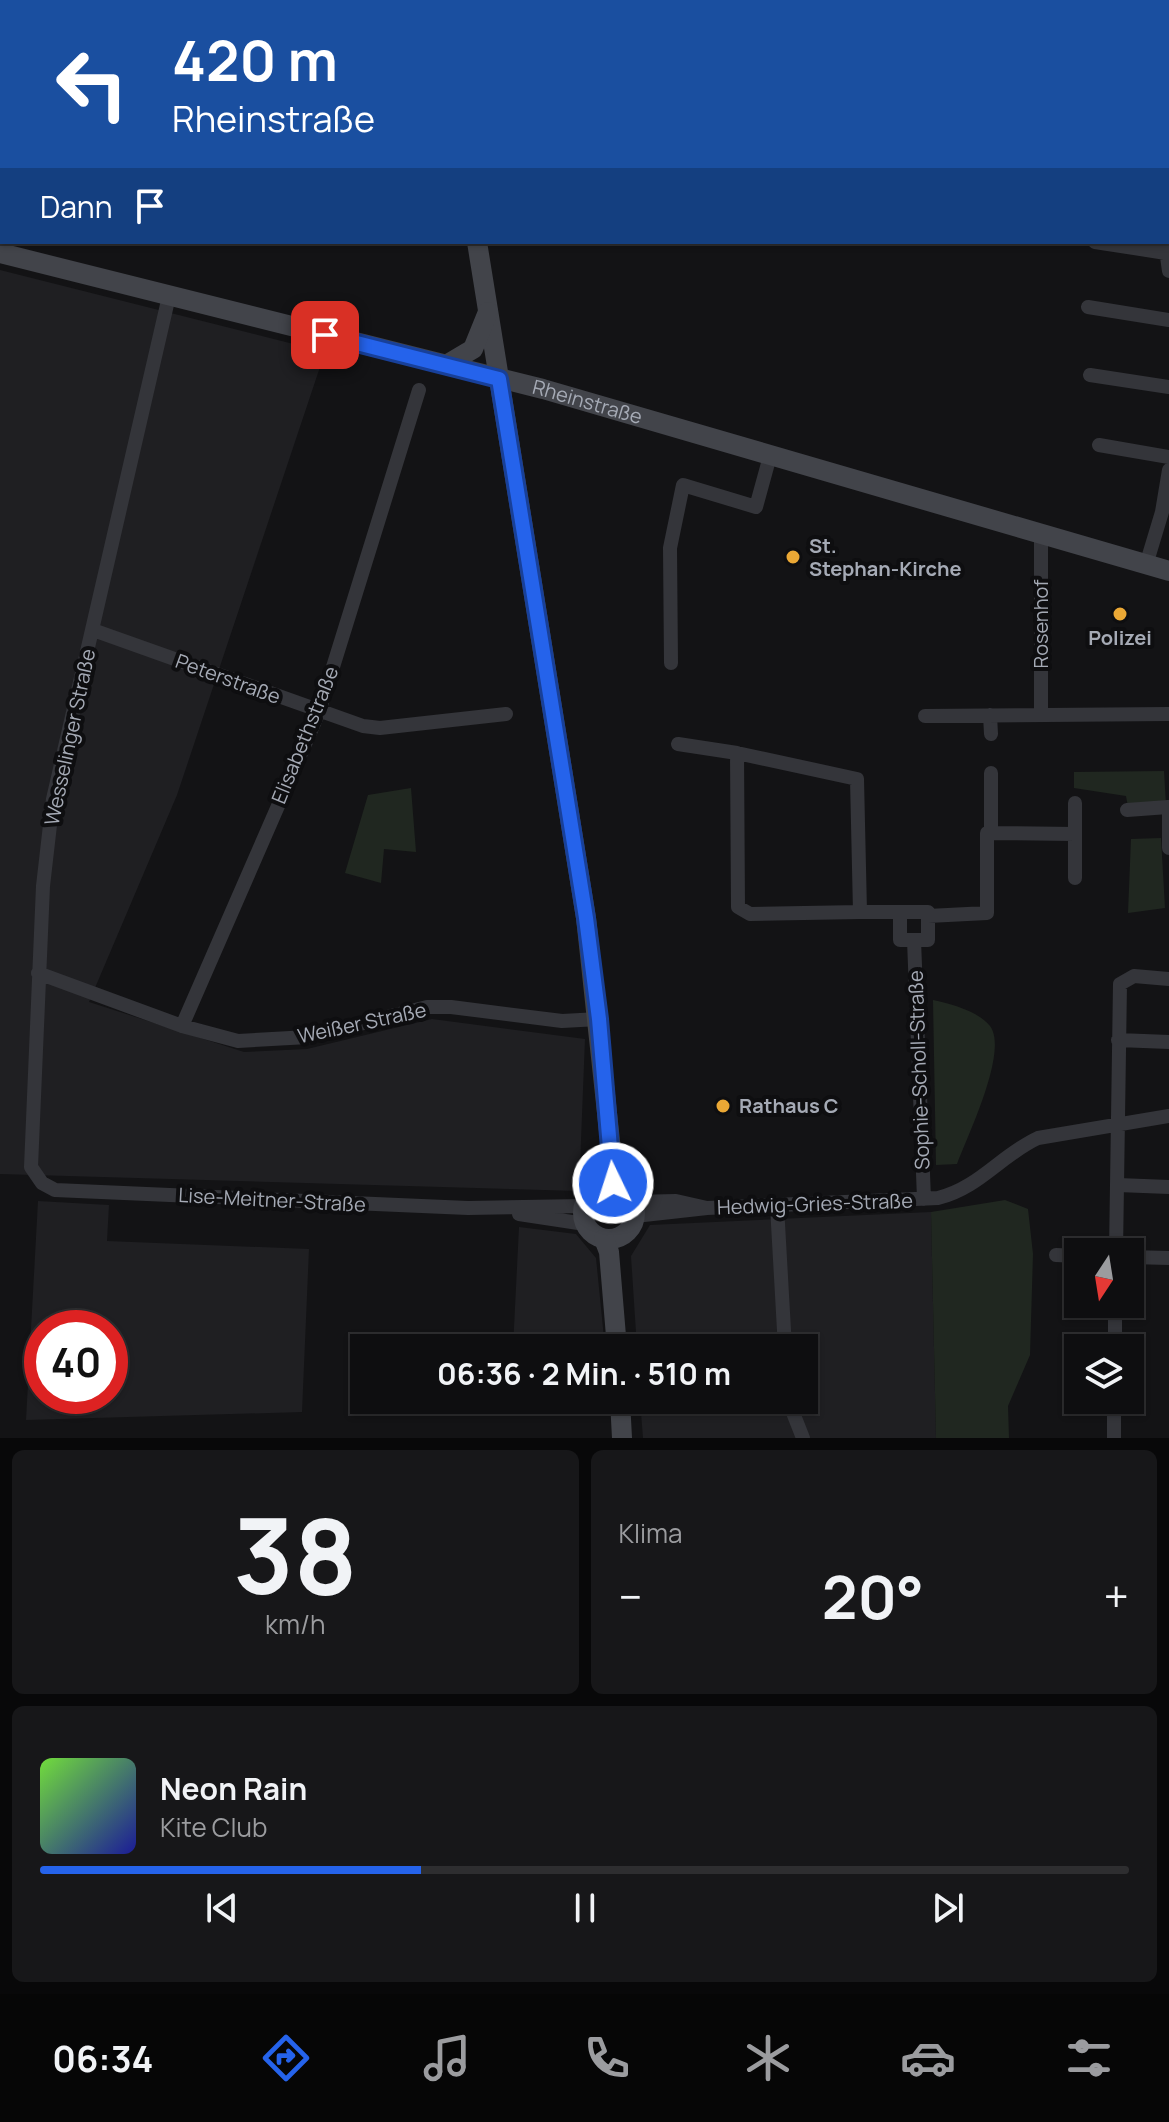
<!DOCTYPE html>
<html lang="de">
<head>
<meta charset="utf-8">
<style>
	body { margin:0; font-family:Manrope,sans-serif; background:#171719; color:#f1f3f6; height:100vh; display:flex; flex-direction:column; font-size:30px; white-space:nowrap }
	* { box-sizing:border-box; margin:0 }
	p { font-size:26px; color:#9b9c9f }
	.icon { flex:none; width:44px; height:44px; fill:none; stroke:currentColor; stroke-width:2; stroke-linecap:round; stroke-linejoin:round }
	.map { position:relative; height:1438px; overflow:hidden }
	.panel { display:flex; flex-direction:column; gap:12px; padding:12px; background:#080809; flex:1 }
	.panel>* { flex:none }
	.hud { position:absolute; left:0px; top:0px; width:1170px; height:244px; box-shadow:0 2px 6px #0004,0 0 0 2px #2e2e30; background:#1a4fa0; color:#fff; overflow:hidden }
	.needle { width:52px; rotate:192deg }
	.fabs { position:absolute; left:1064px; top:1238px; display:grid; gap:16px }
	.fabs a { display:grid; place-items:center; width:80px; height:80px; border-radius:0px; background:#0e0e10; box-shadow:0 2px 6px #0004,0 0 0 2px #2e2e30; font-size:40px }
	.speed { position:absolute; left:24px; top:1310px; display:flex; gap:16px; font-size:40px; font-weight:700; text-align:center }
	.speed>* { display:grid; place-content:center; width:104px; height:104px; border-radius:50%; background:#0e0e10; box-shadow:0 2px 6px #0004,0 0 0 2px #2e2e30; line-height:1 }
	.speed .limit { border:12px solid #d22; background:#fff; color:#111 }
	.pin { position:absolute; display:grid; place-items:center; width:68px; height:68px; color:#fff; margin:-34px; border-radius:16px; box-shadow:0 4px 12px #0006 }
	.me { position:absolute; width:88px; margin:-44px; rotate:356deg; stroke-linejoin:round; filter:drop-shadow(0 0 6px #0008) }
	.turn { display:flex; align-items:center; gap:28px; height:168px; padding:0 40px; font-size:36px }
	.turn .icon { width:104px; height:104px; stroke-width:2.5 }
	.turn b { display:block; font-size:56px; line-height:68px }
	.then { display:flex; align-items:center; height:76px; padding:0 40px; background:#0003; gap:16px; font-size:30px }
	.big { font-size:60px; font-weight:700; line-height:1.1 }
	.panel .widget { flex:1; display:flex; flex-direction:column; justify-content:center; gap:12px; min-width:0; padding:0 28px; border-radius:12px; background:#171719 }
	.panel .dial { align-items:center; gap:0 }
	.dial b { font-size:104px; line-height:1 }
	.song { display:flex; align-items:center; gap:24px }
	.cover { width:96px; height:96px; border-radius:12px; background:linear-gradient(135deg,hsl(100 70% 55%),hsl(240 70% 35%)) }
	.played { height:8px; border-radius:4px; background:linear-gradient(90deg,#2563eb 35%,#2e2e30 35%) }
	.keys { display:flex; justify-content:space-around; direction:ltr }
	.heat { display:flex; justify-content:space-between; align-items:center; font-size:44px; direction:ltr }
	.panel .tiles { flex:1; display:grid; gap:12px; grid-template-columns:1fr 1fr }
	.widget:last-child { grid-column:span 2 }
	.trip { position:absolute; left:350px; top:1334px; width:468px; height:80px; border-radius:0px; background:#0e0e10; box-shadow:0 2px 6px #0004,0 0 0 2px #2e2e30; font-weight:700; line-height:80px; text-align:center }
	.menu { display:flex; height:128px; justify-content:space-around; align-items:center; background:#060606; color:#9b9c9f }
	.menu .icon { width:56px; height:56px }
	.menu .current { color:#2563eb }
	.menu b { font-size:36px; color:#f1f3f6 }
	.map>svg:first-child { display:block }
</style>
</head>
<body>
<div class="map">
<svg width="1169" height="1438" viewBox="0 0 1169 1438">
	<rect width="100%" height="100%" fill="#131315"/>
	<!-- built -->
	<path fill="#1f1f22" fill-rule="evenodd" d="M0,270L325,352L177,795L89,1002L244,1052L307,1049L432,1019L585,1039L579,1191L0,1174Z
		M38,1201L109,1205L107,1241L309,1249L302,1412L26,1420ZM42,1328H110V1396H42Z
		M931,1212L936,1438H643L640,1400H804V1348H637L631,1256L650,1225Z
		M519,1227L576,1234L596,1258L605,1348H513Z"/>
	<!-- green -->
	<path fill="#202720" d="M1164,771L1166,805L1128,807L1126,796L1074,788V772Z
		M411,788L416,852L384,849L381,883L345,873L368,795Z
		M1161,838L1165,908L1128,913L1131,839Z
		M933,1000C951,1004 978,1011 990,1026C1009,1051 967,1137 957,1164L936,1165Z
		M1005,1200L1028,1209L1033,1254L1030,1355L1008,1406L1009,1438H936L931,1212Z"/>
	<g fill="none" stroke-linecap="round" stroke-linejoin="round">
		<!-- street -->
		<path stroke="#34353a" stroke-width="14" d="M1095,242L1166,253
			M1165,242L1169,271
			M169,296L53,799L43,886L31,1167L42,1183L55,1190L468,1208L583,1206
			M1088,307L1169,320
			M1090,375L1169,387
			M1099,445L1169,457
			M1041,535V714
			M1146,565L1162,512L1169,470
			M93,630L363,726L380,728L506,714
			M671,663L670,548L683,485L756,507L770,456
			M990,715L991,734
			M925,716L1169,714
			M678,744L737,753L857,779L860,912H928V940H914
			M737,753L738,907L750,914L860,912
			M1169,807V848
			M1127,810L1168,807
			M991,833V773
			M1075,834V803
			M900,912V940H914L924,1199
			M928,916L987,913V833L1075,834V878
			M38,973L182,1026L238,1041L308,1037L427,1007H451L562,1021L599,1019
			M182,1026L319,712L419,390
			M1118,1040L1169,1042
			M1118,1185L1169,1187
			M633,1202L676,1201L707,1208L635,1216
			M777,1206L785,1348
			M707,1208L938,1198C979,1188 1001,1155 1038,1138L1169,1116
			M519,1214L585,1224
			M1116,1252L1120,984L1134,976L1169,979
			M1056,1255L1078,1256
			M1130,1257L1169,1258
			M1115,1348V1304
			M788,1400L803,1438
			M1114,1438V1400"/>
		<!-- secondary -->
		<g stroke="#42444a" stroke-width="20">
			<path d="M454,0V2"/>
			<path d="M477,242L586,918L615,1187"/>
			<path id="s1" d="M0,253L543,389L1169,571"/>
			<path d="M446,365L473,349L488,312"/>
			<circle cx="609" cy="1213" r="26"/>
			<path d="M604,1239L609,1252L617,1348"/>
			<path d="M620,1400L622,1438"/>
		</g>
	</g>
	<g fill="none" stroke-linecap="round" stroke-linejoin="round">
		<defs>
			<path id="route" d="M325,335L499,379L586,918L599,1019L613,1183"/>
		</defs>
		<!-- route casing -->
		<use href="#route" stroke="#184099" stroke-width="20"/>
		<!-- route -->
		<use href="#route" stroke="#2563eb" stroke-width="14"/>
	</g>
	<!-- markers -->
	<g fill="#eba835" stroke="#0e0e10" stroke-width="3">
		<circle cx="793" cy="557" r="8"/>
		<circle cx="1120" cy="614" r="8"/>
		<circle cx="723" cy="1106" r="8"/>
	</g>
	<g text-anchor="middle" stroke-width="8" stroke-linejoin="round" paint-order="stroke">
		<!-- street labels -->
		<g font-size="20" fill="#a5aab5" stroke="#0e0e10">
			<text dy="7" stroke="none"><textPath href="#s1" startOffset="606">Rheinstraße</textPath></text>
			<text transform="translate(1041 624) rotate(-90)" y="7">Rosenhof</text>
			<text transform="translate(228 679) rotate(20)" y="7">Peterstraße</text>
			<text transform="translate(305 735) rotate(-68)" y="7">Elisabethstraße</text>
			<text transform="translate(70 737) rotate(-78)" y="7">Wesselinger Straße</text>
			<text transform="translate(362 1023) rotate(-12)" y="7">Weißer Straße</text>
			<text transform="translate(919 1070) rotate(-92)" y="7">Sophie-Scholl-Straße</text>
			<text transform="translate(272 1200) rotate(3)" y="7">Lise-Meitner-Straße</text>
			<text transform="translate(815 1204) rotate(-2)" y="7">Hedwig-Gries-Straße</text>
		</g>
		<!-- poi labels -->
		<g font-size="20" font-weight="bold" fill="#a5aab5" stroke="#0e0e10" text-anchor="start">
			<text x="809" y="553">St.<tspan x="809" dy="23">Stephan-Kirche</tspan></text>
			<text x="1120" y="645" text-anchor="middle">Polizei</text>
			<text x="739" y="1113">Rathaus C</text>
		</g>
	</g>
</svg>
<div class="fabs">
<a><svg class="needle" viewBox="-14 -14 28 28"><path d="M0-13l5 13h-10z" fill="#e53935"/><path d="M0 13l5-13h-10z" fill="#9b9c9f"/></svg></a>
<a><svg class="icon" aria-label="layers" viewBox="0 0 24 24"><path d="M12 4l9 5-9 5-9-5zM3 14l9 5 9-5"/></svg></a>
</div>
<div class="speed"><div class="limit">40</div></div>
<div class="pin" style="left:325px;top:335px;background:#d93025"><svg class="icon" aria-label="arrive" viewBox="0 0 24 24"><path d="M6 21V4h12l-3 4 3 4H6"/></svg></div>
<svg class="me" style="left:613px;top:1183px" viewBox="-20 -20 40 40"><circle r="17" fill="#2563eb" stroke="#fff" stroke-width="3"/><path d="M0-11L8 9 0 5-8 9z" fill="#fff"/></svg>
<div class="trip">06:36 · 2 Min. · 510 m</div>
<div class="hud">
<div class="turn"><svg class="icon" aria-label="left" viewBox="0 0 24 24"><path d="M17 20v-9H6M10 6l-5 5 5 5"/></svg><div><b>420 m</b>Rheinstraße</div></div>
<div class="then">Dann<svg class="icon" aria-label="arrive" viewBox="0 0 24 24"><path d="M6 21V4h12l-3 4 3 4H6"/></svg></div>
</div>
</div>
<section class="panel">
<div class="tiles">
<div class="widget dial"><b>38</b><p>km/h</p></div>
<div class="widget"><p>Klima</p>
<div class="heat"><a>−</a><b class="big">20°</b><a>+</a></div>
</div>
<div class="widget">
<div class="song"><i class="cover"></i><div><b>Neon Rain</b><p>Kite Club</p></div></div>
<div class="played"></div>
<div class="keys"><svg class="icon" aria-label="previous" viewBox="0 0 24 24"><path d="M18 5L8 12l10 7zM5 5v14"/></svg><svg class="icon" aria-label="pause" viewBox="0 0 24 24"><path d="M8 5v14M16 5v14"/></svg><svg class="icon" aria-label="next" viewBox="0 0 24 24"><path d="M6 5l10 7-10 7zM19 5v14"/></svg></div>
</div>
</div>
</section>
<nav class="menu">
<b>06:34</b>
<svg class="icon current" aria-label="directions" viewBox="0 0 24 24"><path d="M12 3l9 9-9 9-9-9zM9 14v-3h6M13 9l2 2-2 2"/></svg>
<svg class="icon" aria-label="music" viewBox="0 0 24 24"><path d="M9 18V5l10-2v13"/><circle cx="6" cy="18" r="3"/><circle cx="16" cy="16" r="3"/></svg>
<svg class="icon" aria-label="phone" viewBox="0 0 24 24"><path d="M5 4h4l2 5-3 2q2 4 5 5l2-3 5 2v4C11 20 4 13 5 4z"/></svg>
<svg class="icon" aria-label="climate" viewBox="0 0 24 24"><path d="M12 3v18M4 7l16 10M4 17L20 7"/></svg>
<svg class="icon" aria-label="car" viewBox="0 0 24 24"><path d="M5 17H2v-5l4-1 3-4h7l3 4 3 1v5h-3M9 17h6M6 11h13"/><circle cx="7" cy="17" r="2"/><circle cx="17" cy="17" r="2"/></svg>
<svg class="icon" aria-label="filters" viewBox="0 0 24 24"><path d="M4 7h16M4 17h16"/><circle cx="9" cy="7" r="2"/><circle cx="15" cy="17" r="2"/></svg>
</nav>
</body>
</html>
